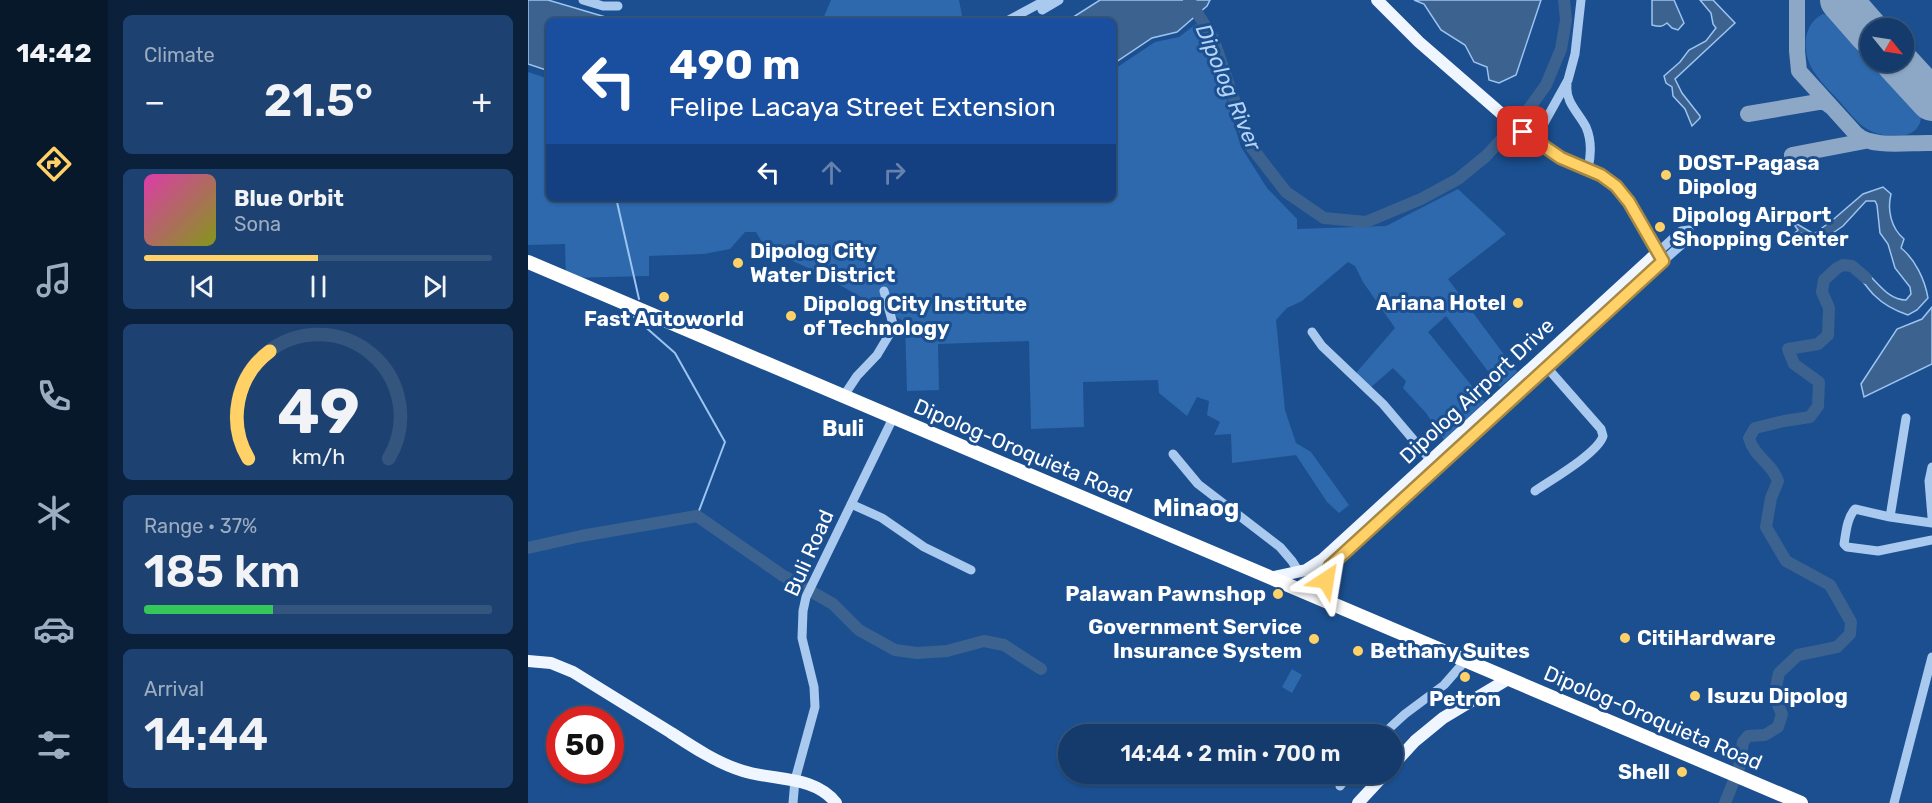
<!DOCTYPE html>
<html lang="en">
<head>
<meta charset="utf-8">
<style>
	body { margin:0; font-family:Rubik,sans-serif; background:#1d4271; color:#f1f3f6; height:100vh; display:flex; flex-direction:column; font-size:22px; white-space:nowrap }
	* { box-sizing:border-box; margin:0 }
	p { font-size:20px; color:#9dadc1 }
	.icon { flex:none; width:33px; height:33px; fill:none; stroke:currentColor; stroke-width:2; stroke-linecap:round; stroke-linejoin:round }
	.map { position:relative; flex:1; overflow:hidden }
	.panel { display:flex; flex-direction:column; gap:15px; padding:15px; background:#0b203b; width:420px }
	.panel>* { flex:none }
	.banner { position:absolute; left:18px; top:18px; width:570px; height:183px; border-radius:9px; box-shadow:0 2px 4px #0004,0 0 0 2px #33557e; background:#1a4fa0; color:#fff; overflow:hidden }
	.needle { width:39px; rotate:120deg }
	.controls { position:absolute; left:1332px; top:18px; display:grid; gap:12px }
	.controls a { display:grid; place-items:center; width:54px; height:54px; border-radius:50%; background:#143b6b; box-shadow:0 2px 4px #0004,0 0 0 2px #33557e; font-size:30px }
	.speed { position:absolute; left:18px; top:706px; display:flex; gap:12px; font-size:30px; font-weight:700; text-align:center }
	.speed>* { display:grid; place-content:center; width:78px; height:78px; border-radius:50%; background:#143b6b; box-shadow:0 2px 4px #0004,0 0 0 2px #33557e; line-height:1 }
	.speed .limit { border:9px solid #d22; background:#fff; color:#111 }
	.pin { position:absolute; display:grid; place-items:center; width:51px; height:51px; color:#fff; margin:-26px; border-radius:12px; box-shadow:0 3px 9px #0006 }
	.me { position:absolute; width:66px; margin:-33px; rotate:33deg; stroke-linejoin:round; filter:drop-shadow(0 0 4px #0008) }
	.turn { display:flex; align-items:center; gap:21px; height:126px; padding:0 24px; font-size:27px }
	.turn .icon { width:78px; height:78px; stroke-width:2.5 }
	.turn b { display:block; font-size:42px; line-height:51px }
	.lanes { display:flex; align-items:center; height:57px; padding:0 24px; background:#0003; justify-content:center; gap:30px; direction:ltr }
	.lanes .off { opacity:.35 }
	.big { font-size:45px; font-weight:600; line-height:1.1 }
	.panel .tile { flex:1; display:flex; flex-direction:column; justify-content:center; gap:9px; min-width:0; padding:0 21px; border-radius:9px; background:#1d4271 }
	.panel .dial { align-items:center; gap:0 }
	.dial svg { height:156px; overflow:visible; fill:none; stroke:#33557e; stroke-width:7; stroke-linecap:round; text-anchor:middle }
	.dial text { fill:#f1f3f6; stroke:none }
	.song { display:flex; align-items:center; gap:18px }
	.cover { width:72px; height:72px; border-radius:9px; background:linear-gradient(135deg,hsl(320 70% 55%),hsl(70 70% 35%)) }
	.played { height:6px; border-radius:3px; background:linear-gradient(90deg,#ffd166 50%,#33557e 50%) }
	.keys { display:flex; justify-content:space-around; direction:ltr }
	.heat { display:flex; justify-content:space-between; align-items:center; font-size:33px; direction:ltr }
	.charge { height:9px; border-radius:4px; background:linear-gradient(90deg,#34c759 37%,#33557e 0) }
	.trip { position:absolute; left:530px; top:724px; width:345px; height:60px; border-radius:30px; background:#143b6b; box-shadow:0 2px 4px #0004,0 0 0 2px #33557e; font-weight:600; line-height:60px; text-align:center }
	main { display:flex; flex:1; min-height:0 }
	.menu { display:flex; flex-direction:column; width:108px; justify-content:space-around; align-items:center; background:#08182b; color:#9dadc1 }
	.menu .icon { width:42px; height:42px }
	.menu .on { color:#ffd166 }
	.menu b { font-size:27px; color:#f1f3f6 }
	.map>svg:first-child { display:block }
</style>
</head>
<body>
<main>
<nav class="menu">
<b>14:42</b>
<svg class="icon on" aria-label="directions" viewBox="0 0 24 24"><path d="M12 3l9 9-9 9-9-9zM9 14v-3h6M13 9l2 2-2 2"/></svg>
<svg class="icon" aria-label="music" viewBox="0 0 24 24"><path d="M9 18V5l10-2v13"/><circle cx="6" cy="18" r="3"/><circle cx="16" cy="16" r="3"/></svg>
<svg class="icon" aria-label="phone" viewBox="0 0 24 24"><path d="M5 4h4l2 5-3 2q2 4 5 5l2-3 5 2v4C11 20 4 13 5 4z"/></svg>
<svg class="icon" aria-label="climate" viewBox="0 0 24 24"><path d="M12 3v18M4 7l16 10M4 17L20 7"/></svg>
<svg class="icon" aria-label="car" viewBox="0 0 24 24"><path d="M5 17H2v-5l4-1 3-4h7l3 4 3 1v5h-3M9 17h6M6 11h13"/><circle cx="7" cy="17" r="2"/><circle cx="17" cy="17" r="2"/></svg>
<svg class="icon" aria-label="filters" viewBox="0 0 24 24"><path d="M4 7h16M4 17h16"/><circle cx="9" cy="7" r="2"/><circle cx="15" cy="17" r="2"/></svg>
</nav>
<section class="panel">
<div class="tile"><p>Climate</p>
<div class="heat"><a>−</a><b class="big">21.5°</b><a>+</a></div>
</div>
<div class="tile">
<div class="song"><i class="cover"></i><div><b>Blue Orbit</b><p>Sona</p></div></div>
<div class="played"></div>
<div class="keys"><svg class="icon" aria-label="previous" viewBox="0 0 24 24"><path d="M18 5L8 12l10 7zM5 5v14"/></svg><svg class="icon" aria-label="pause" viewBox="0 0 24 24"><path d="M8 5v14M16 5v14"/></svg><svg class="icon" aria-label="next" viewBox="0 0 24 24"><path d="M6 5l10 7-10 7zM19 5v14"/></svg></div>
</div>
<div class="tile dial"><svg viewBox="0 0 100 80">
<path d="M14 69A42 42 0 1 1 86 69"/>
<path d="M14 69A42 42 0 0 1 25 14" stroke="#ffd166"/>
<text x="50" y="56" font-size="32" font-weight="700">49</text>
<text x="50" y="72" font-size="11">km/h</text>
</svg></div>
<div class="tile"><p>Range · 37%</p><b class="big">185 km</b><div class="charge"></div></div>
<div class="tile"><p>Arrival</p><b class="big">14:44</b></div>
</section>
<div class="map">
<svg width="1404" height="803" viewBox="0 0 1404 803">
	<rect width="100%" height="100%" fill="#1b4f8f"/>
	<!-- green -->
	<path fill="#2e69ad" d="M303,0H431L435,21H294Z
		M1295,14L1300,15L1393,118C1390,142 1356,139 1339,129C1329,123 1321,112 1313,103C1303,92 1290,80 1283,67C1274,49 1275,24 1295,14Z
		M668,24L681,41L713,147L739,188L769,219V229L858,226L930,189L978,234L920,279L989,372L972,387L918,316L900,332L957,402L916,440L898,413L875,388L878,381L865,368L842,388L827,374L867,328L835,282L827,266L820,262L774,301L759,308L748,320L757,410L768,443L783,452L821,505L811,513L799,502L768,455L704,463L703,434L686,435L692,422L679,415L681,401L669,397L659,416L631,393L630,380L555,382L556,427L503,429L501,341L410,344L411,390L379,391L377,322L287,271L238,249L228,232H217L202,249L176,254L121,256V276L38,278L37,244L0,245V72L21,79V198H585V70L627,42L651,37Z
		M789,571H792V574L791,590L770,579Z
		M764,669L774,675L764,693L754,687Z"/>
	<!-- water -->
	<path fill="#3c6290" stroke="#9cc4f0" stroke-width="1.5" d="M0,0H20L91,21H21V71L0,64Z
		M572,0H682L679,6L649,32L624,38L585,64V21H539Z
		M886,0H1013L988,75L971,83L961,80L959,67L946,62L937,45L913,30L896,4Z
		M1124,0H1146L1156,23L1150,30L1144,28L1139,23C1134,27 1131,27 1124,25Z
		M1172,0H1185L1207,23L1147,79L1154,93L1172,116V118L1164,126L1157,109L1145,96L1144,87L1138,83L1136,76L1152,62L1161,50L1178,41L1188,28L1185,24L1183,13Z
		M1355,187L1363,194C1359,210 1363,228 1376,239L1373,248C1387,259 1397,280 1400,298L1389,310L1380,315C1368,311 1355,304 1346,295C1337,286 1333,276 1322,270L1330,266C1347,276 1357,300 1378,300L1383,294L1382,287L1367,268L1360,244L1352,233L1349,205L1347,201H1338L1315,226L1289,244L1281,243L1273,233L1269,236L1266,234L1270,230L1267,226L1269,224L1286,234L1307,218L1335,194Z
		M1404,307V364L1336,397L1333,384L1369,329L1394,319Z"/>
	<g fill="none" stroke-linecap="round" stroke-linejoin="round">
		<!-- stream -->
		<path stroke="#9cc4f0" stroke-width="2" d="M90,198L89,202L111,299
			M106,317L147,353L197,442L169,516"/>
		<!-- river -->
		<path stroke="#3c6290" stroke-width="12" d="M661,0L685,38L721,144L758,192L796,218L838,222L893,199L930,179L958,156L997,114L1018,85L1033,49L1038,20L1036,0
			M0,548L53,536L169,516L254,575L305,604L331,630L367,650L389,653L419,651L456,641L476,645L513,669
			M1211,768L1215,742L1220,736L1237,735L1250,727L1254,714L1246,696L1251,673L1270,655L1309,647L1322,634L1323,622L1302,585L1258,561L1238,527L1243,498L1250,481C1244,463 1226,457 1221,438L1227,428L1256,421L1282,417L1290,406L1291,382L1266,364L1260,349L1290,344L1300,335L1301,308L1294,292L1296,280L1309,268L1315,265L1324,266L1338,278
			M1197,803L1205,783"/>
		<!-- taxiway -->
		<path stroke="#8da7c7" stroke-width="16" d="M1269,0V51L1271,71L1328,134C1343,149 1383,142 1404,143
			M1220,114L1290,102H1297L1302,106
			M1264,155L1337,141"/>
		<!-- runway -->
		<path stroke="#8da7c7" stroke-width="42" d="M1313,0L1342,33
			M1369,62L1404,100"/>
		<!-- minor -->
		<path stroke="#a9c9ee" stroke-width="9" d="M55,0L75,6H90
			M514,10L531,0
			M479,21L518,0
			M1039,85C1037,102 1051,113 1058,127C1064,141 1063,156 1060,169
			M1010,134L1040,80L1047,54L1053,0
			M1130,252L1153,231L1161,230L1160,239L1135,261
			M784,332L794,346L855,404L906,464
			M315,397L329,376L349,355L364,330L365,324L356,291
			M645,454L670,484L752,547L764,561L771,572
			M1404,467L1401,481L1404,517
			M1007,491C1023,480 1070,453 1075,436L1073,429L1015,363
			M323,504L354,518L396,547L443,570
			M1362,517L1378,418
			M1404,523L1362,517L1327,509C1319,518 1318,532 1316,544L1319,547L1350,551L1404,540
			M854,735L877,714L916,685L937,661
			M812,786L821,774
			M265,803L267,780L287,707L286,687L274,638L275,611L278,597L365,418
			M1366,803L1404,657"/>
		<!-- major -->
		<path stroke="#f0f6ff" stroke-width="12" d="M742,578L778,570L795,559L1130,252
			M802,604C799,590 795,578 802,566L1135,261L1101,202L1088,186L1073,175L1033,158L983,122L891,42L849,0
			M0,661L23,663L45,672C77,692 110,712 142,732C165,747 189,763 215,771C247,781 286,775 308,803
			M864,766L887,741L915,718L980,679
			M830,803L857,774"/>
		<!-- highway -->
		<path stroke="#fff" stroke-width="14" d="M0,262L1273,803"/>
	</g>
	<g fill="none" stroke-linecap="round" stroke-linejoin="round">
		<defs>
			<path id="route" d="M798,580V574L802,566L1135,261L1101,202L1088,186L1073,175L1033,158L995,132"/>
		</defs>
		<!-- route casing -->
		<use href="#route" stroke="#a68842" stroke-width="15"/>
		<!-- route -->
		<use href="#route" stroke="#ffd166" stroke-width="10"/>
	</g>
	<!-- markers -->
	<g fill="#ffd166" stroke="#1b4f8f" stroke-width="2">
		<circle cx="1138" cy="175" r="6"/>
		<circle cx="1132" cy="227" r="6"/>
		<circle cx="210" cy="263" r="6"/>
		<circle cx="136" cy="297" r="6"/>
		<circle cx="990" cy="303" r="6"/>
		<circle cx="263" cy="316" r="6"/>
		<circle cx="750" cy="594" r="6"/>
		<circle cx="1097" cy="638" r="6"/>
		<circle cx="786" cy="639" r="6"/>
		<circle cx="830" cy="651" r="6"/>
		<circle cx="937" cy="677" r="6"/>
		<circle cx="1167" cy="696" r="6"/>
		<circle cx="1154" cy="772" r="6"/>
	</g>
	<g text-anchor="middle" stroke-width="6" stroke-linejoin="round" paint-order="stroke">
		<!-- poi labels -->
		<g font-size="21" font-weight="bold" fill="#fff" stroke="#1b4f8f" text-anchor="start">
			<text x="1150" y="170">DOST-Pagasa<tspan x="1150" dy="24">Dipolog</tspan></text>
			<text x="1144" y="222">Dipolog Airport<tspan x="1144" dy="24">Shopping Center</tspan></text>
			<text x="222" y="258">Dipolog City<tspan x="222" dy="24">Water District</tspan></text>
			<text x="978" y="310" text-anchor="end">Ariana Hotel</text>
			<text x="275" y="311">Dipolog City Institute<tspan x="275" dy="24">of Technology</tspan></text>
			<text x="136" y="326" text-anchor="middle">Fast Autoworld</text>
			<text x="738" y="601" text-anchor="end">Palawan Pawnshop</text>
			<text x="774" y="634" text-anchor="end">Government Service<tspan x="774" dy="24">Insurance System</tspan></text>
			<text x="1109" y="645">CitiHardware</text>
			<text x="842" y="658">Bethany Suites</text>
			<text x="1179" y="703">Isuzu Dipolog</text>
			<text x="937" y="706" text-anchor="middle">Petron</text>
			<text x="1142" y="779" text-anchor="end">Shell</text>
		</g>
		<!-- street labels -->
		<g font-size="21" fill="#fff" stroke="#1b4f8f">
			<text transform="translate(949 391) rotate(-43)" y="7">Dipolog Airport Drive</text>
			<text transform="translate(495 451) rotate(23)" y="7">Dipolog-Oroquieta Road</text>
			<text transform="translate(281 553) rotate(-66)" y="7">Buli Road</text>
			<text transform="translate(1125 718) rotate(23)" y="7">Dipolog-Oroquieta Road</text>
		</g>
		<!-- water labels -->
		<g font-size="22" font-style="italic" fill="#b5d3f5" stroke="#1b4f8f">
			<text transform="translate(701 87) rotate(67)" y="8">Dipolog River</text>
		</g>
		<!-- neighbourhood labels -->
		<g font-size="22" font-weight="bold" fill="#fff" stroke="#1b4f8f">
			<text x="315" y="436">Buli</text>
		</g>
		<!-- quarter labels -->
		<g font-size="24" font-weight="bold" fill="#fff" stroke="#1b4f8f">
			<text x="668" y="516">Minaog</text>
		</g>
	</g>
</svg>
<div class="controls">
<a><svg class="needle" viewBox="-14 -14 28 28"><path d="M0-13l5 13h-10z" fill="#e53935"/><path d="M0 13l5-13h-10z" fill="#9dadc1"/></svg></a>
</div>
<div class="speed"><div class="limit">50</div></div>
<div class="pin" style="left:995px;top:132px;background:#d93025"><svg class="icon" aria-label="arrive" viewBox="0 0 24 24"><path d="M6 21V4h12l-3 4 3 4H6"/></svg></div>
<svg class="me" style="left:798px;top:580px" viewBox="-20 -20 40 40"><path d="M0-17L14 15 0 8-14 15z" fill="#ffd166" stroke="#fff" stroke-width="4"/></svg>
<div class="trip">14:44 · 2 min · 700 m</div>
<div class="banner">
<div class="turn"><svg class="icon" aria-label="left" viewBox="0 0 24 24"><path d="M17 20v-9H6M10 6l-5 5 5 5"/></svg><div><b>490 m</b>Felipe Lacaya Street Extension</div></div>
<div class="lanes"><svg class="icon" aria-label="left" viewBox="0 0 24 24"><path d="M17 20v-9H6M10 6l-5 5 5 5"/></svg><svg class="icon off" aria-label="ahead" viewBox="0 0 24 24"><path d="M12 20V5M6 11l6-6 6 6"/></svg><svg class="icon off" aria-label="right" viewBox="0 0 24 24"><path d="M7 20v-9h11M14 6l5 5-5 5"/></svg></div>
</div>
</div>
</main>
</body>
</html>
